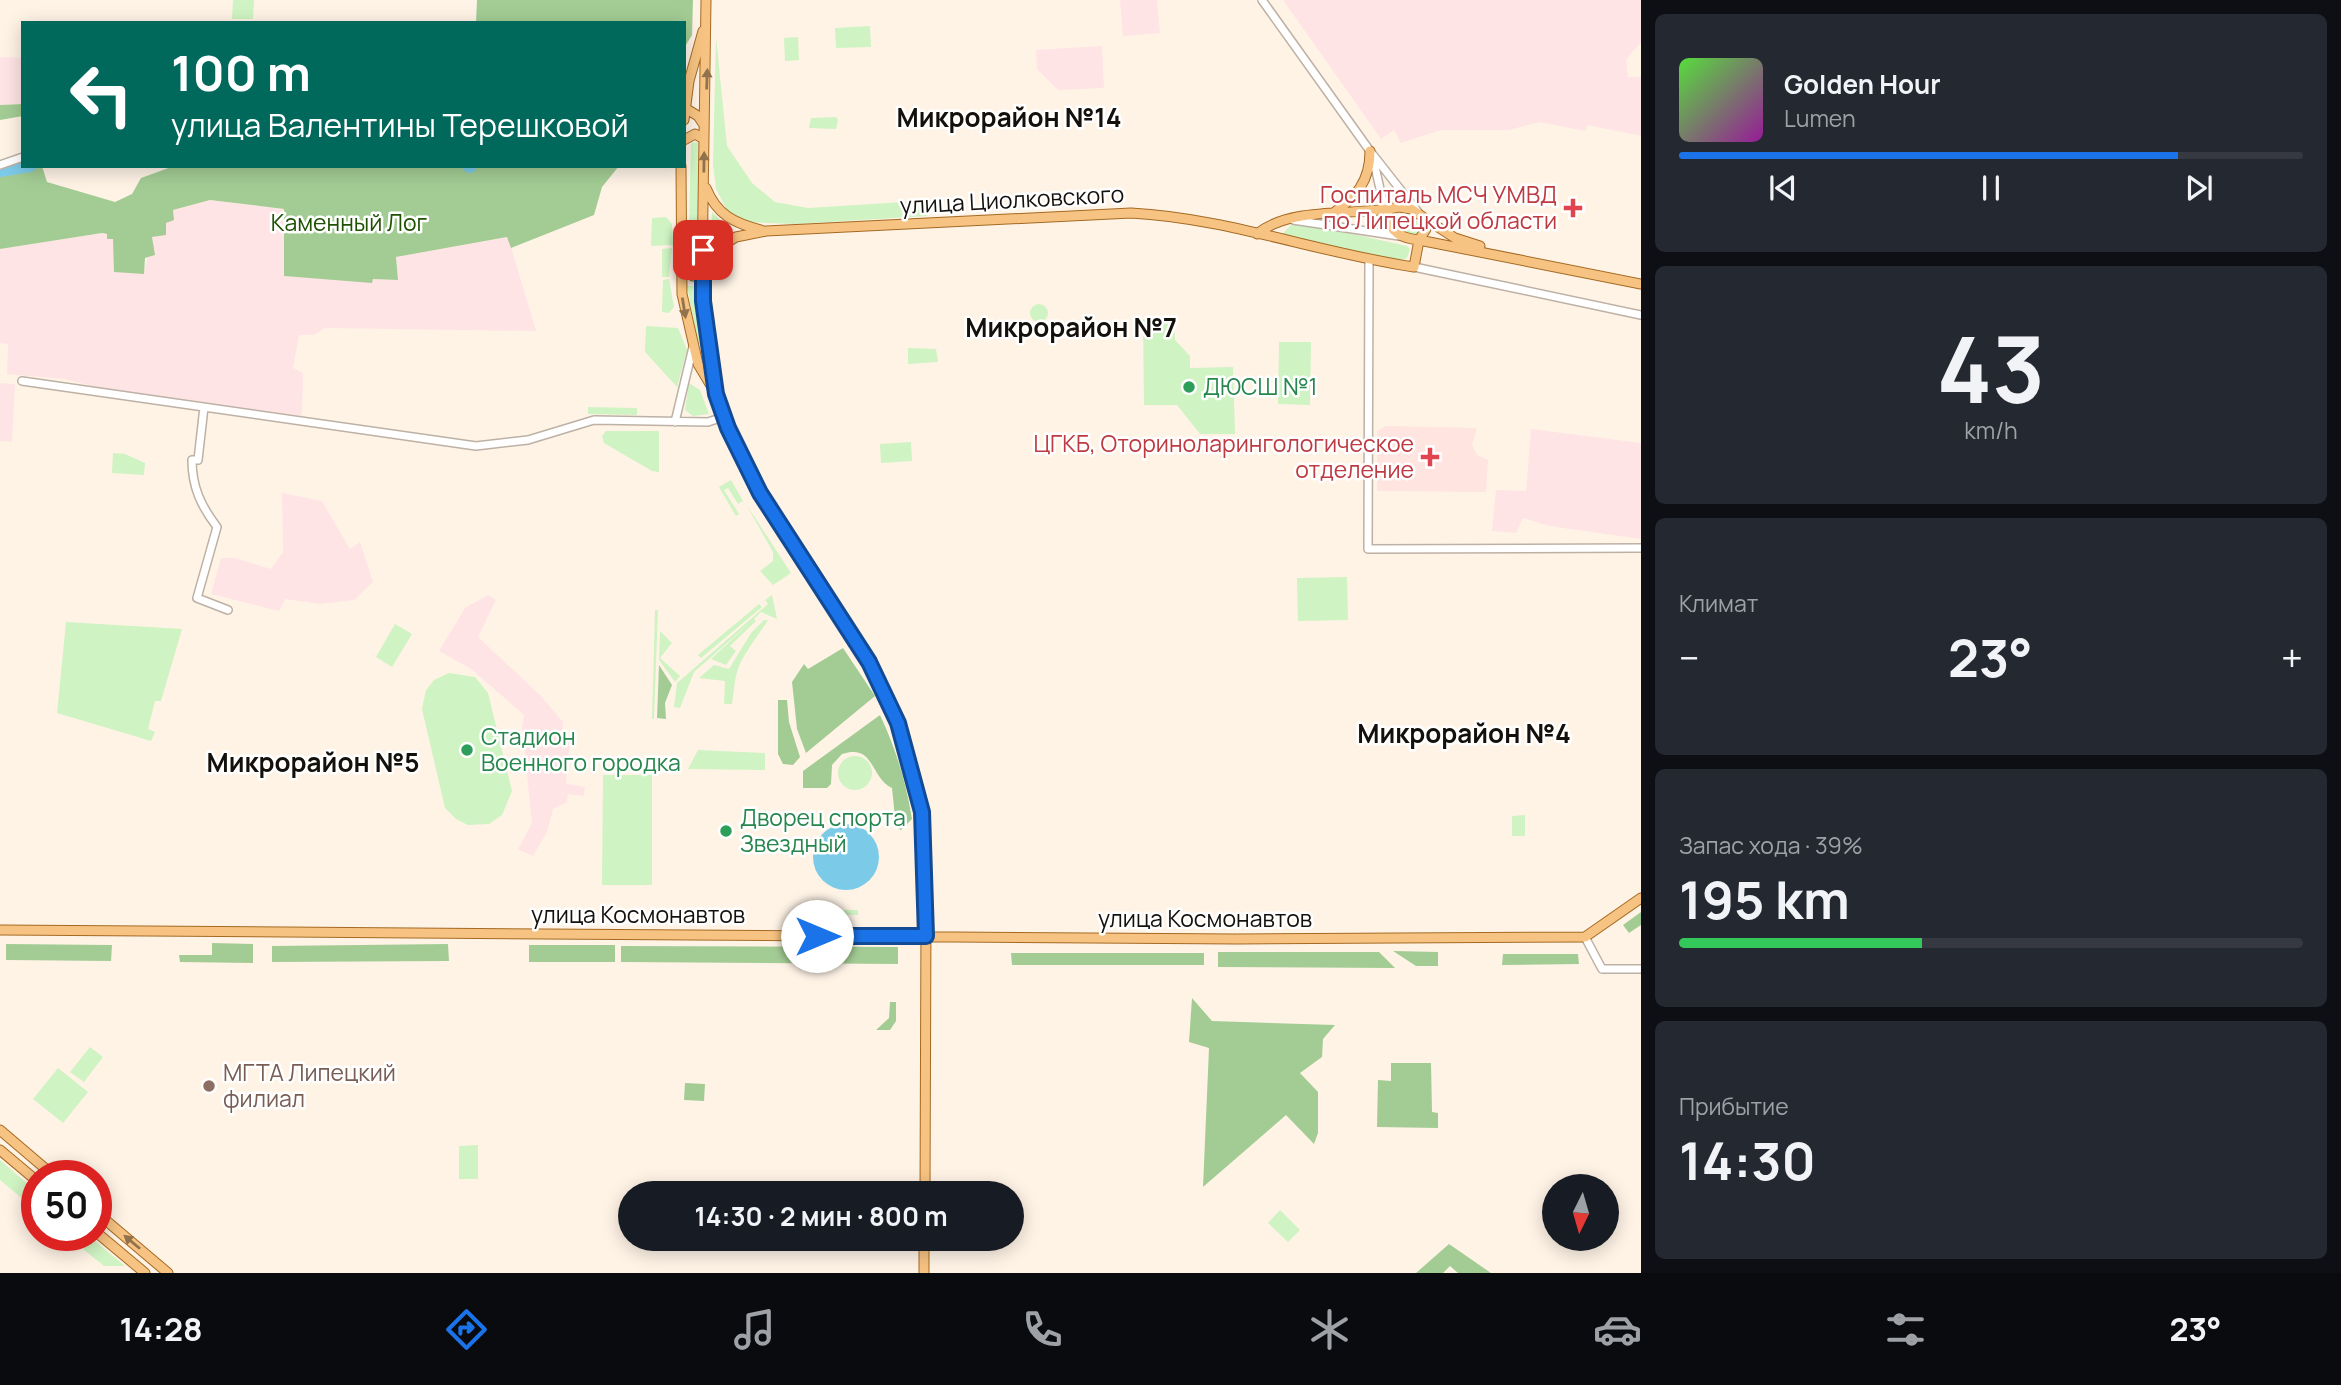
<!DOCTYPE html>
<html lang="ru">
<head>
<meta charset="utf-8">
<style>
	body { margin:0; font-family:Manrope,sans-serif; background:#242831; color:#f1f3f6; height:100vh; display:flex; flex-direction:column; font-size:26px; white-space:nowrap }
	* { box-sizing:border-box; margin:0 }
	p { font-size:23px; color:#9ea1a6 }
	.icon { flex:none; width:38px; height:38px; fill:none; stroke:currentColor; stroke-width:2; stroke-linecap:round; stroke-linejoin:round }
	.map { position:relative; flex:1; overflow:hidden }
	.side { display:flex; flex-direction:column; gap:14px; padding:14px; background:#0d0f14; width:700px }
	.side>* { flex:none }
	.hud { position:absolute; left:21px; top:21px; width:665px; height:147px; border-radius:0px; box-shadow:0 4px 18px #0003; background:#00695c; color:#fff; overflow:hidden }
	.needle { width:46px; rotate:185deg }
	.fabs { position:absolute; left:1542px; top:1174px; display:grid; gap:14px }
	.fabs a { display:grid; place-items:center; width:77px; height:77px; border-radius:50%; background:#171b24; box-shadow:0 4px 18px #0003; font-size:35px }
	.speed { position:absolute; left:21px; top:1160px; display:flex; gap:14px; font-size:35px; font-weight:700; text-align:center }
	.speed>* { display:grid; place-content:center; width:91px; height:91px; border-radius:50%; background:#171b24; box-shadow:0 4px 18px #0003; line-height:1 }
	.speed .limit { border:10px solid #d22; background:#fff; color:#111 }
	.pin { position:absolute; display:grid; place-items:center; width:60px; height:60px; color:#fff; margin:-30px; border-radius:14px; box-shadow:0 4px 10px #0006 }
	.me { position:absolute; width:77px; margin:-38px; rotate:90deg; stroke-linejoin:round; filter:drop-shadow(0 0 5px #0008) }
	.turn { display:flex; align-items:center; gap:24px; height:147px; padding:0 35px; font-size:32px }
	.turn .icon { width:91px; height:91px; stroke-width:2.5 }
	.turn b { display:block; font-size:49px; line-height:60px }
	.big { font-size:52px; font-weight:700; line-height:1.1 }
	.side .tile { flex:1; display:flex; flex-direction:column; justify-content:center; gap:10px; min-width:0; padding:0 24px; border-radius:10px; background:#242831 }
	.side .dial { align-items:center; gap:0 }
	.dial b { font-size:91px; line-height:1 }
	.song { display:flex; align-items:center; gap:21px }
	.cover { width:84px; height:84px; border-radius:10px; background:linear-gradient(135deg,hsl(110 70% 55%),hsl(300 70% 35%)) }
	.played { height:7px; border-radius:4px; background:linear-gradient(90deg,#1a73e8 80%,#363941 80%) }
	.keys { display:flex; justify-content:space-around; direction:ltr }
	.heat { display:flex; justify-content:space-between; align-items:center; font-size:38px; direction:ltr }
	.charge { height:10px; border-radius:5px; background:linear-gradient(90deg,#34c759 39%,#363941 0) }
	.trip { position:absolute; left:618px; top:1181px; width:406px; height:70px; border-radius:35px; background:#171b24; box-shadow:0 4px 18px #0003; font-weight:700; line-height:70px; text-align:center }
	.dock { display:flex; height:112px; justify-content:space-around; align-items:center; background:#090b0e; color:#9ea1a6 }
	.dock .icon { width:49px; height:49px }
	.dock .selected { color:#1a73e8 }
	.dock b { font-size:32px; color:#f1f3f6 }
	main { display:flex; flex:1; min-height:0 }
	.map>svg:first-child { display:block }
</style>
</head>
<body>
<main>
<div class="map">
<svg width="1641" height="1273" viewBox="0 0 1641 1273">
	<rect width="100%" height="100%" fill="#fff3e6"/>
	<!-- industrial -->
	<path fill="#ffe4e5" d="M1120,0H1157L1160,33L1123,36Z
		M1283,0H1641V42L1626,60L1628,77H1641V136L1588,125L1585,131L1539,122L1509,130H1441L1401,143L1394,130L1381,139Z
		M1102,46L1104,88L1058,90L1037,69L1036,50Z
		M0,57L23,58V104L0,105Z
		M210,200L284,209V276L372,282L373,279L398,280L396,257L508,237L536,331L325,328L314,335H299L293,368L303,373L302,416L111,391L64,379L7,374L8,344L0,343V249L102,233L113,239L144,273L152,236L173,210Z
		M0,383L15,384L12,442L0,441Z
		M1531,429L1641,443V539L1549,526L1523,518L1516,533L1492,531L1496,490L1526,491Z
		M282,493L322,501L350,549L360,542L373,582L354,600L320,604L285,599L279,611L211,594L221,558H235L271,569L283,552Z
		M488,595L496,600L478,637L541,696L563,722L562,739L570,740L566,784L585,787L584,796L568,794L567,802L553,809L547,832L533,856L518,849L532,823L522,727L524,715L471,669L439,651L465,608Z"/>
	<!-- medical -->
	<path fill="#ffe4e0" d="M1386,426L1477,428L1472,445L1477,455L1488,460L1486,492L1377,491V431Z"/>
	<!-- green -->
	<path fill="#cff3c2" d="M233,0H254L253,19H232Z
		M870,26L871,47L836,48L835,28Z
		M716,37L727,146L752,183L775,202L808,208L934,200L927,216L794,224L744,222L730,216L716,189L713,164Z
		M798,37L799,60L785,61L784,38Z
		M836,117L838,120L836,129L809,128L811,118Z
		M698,142L697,261V268L693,270L688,265L691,143Z
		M712,212L733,232L711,249Z
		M1395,216C1406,215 1418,217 1421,229L1419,235C1406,238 1398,232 1392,221Z
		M666,217L672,224L673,245L651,246L652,218Z
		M1303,223L1407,246L1410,249L1407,258L1397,262L1282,234L1291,225Z
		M672,248L669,277H662V249Z
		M669,279L674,307L669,313L662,312L663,280Z
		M687,286H700L704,341L712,378L697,338Z
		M1030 313a9 9 0 1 1 18 0a9 9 0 1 1-18 0Z
		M1143,319H1166L1174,324L1175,340L1190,356V368L1233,367L1235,434H1200L1177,405H1144Z
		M646,326L678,328L687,350L677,387L645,352Z
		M1279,342H1311L1310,405L1278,404Z
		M908,348L936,349L938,362L908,364Z
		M689,383L700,390L709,414L693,416L685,410Z
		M588,407L637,408V415L588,414Z
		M606,431H659V472L652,471L604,443L602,436Z
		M911,442L912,461L881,463L880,444Z
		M113,453L125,454L145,463L144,475L112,473Z
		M731,480L743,501L738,504L728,488L724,490L739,514L736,516L719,487Z
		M746,504L791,573L773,585L760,571L773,561V552Z
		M1347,577L1348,620L1298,621L1297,578Z
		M772,595L777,619L761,612L754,619L756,621L730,646L736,651L726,665L711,659L752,621L694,672L680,708L674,707L677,683L768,604L765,600Z
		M759,604L762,607L701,658L698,655Z
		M655,610H658L654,719H652Z
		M764,620H768C759,635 744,652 738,669C734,680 734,693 732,704H724L725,681L699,678L714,665L729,669L751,633Z
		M66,622L182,629L161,701H155L148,729L155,732L151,741L57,713Z
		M395,624L412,634L392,667L376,657Z
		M660,631L672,643L660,658L680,676L675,682L659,660Z
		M449,673L475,677L488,693L512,791L502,815L489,824L468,825L456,819L445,808L422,709L426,690L434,680Z
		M698,750L765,753V770L688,769Z
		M838 773a17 17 0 1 1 34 0a17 17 0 1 1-34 0Z
		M603,775H652V885H602Z
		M1525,815V836H1512V816Z
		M795,910H858V915L796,914Z
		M90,1047L103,1057L84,1082L70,1072Z
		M58,1068L88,1092L63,1123L33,1099Z
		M478,1145V1179H459V1146Z
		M0,1160L37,1192V1211L0,1180Z
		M1280,1210L1300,1230L1288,1242L1268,1223Z
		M67,1236H89L125,1266H104Z"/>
	<!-- forest -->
	<path fill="#a3cc94" d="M477,0H693L692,35L684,48V23H476Z
		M23,104V116L0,120V105Z
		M27,166H42L47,182L115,202L132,194L141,178L174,166H619L602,187L594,215L511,248L507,237L396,257L398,280L373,279L372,283L284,276V209L210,200L173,210L174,220L166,223V235L152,237L155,255L145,258L144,274L114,272L113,239H107V234L102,233L0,249V169Z
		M843,648L875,696L806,753L797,729L792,682L804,664L808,669Z
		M659,665L672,685L665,703L666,719L657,718Z
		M778,700H787L789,722L800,757L793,765L783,764L778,754Z
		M880,715C896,749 906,782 912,819L901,830L896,827L892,788C870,778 875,743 842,754L832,765L831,784L827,788H803V771Z
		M1641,912V925L1629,933L1623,925Z
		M212,943L253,944V963L180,962L179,955H212Z
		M6,944L112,945L111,961L6,960Z
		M448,944L449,961L272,962V946Z
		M529,945H615V962H529Z
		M621,946L898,947V964L621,962Z
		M1393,951L1438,952V966H1416Z
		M1218,952H1379L1395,968L1218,967Z
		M1011,953H1204V965H1012Z
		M1503,954H1578L1579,964L1502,965Z
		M1192,998L1212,1021L1335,1025L1323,1039L1322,1057L1300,1073L1318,1092V1133L1314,1144L1286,1115L1203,1187L1209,1048L1189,1042Z
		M890,1002H896V1021L890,1030H876L889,1018Z
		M1391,1063H1431L1432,1112L1438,1113V1128L1377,1127L1378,1080L1391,1081Z
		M685,1083L705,1084L704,1101L684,1100Z
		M1449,1244L1491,1273H1458L1450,1266L1443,1273H1416Z"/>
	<!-- water -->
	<path fill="#7bcae8" d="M813 857a33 33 0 1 1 66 0a33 33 0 1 1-66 0Z"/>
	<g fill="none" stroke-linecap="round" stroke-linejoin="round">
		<!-- river -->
		<path stroke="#7bcae8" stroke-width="12" d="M468,166L470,167
			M0,171L30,166"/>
		<defs>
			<path id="minor" d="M1262,0L1370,151L1418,212
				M1373,158L1383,202L1389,210
				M0,165L23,157
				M1293,220L1399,236
				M1369,260L1368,549L1641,548
				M1414,267L1641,315
				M22,381L476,446L528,440L594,420L708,422L723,417
				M204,407L198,460H192C192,487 201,506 217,527L197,598L228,610
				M675,422L693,347
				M1585,937L1602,969H1641"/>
			<path id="major" d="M706,0L702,272L716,392
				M685,108L698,116L704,125
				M684,120L689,81L703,31
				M684,140L695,134L704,139
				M681,166L682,294L698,364L716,394L743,464L760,493L869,662L898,723L918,796L923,825L926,917L925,1194
				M706,188C717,215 734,223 761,230
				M1332,214C1356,197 1370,182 1370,151
				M1424,218L1455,238L1480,246
				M1257,234C1292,205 1356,217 1399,207L1411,209L1423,217L1426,229L1419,240C1401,238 1391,233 1386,215L1389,210
				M682,269L693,276L698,275L718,248L736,237L766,231L1131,213C1227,218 1319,253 1414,267L1419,240L1641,284
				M0,930L1237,939L1585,937L1641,898
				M0,1130L54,1176
				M0,1150L37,1181
				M96,1212L168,1273
				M96,1232L145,1273
				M924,1273V1239"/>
		</defs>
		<!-- minor casing -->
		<use href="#minor" stroke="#bdb1a5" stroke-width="10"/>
		<!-- major casing -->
		<use href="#major" stroke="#a46a23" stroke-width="11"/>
		<!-- minor -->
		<use href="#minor" stroke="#fff" stroke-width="7"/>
		<!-- major -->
		<use href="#major" stroke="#f7c382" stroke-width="9"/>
	</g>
	<!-- one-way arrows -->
	<defs><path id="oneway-solid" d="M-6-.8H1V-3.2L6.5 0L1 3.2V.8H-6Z" transform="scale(1.75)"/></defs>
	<g fill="#91724d">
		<use href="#oneway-solid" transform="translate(707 79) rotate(-88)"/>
		<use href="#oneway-solid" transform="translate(704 162) rotate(-89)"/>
		<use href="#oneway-solid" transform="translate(684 308) rotate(81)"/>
		<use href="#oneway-solid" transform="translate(132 1242) rotate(-140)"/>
	</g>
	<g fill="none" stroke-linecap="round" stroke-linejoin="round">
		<defs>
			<path id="route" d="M703,250V301L716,394L728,428L760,493L869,662L898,723L922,812L926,936H817"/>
		</defs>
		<!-- route casing -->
		<use href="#route" stroke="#114b97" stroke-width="18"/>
		<!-- route -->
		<use href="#route" stroke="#1a73e8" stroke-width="12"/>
	</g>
	<!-- markers -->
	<g fill="#e0444e" stroke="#fff" stroke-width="2.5">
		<path d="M1569.5 197.5h7v7h7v7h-7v7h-7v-7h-7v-7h7z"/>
		<path d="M1426.5 446.5h7v7h7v7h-7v7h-7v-7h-7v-7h7z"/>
	</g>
	<g fill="#2e9e5b" stroke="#fff" stroke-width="2.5">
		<circle cx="1189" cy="387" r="7"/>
		<circle cx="467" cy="750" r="7"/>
		<circle cx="726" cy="831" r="7"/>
	</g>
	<circle fill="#8d6e63" stroke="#fff" stroke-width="2.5" cx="209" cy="1086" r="7"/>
	<g text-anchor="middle" stroke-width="5" stroke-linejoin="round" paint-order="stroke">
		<!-- health labels -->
		<g font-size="23" fill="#be3a42" stroke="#fff" text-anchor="end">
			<text x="1557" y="203">Госпиталь МСЧ УМВД<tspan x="1557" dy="26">по Липецкой области</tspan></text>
			<text x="1414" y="452">ЦГКБ, Оториноларингологическое<tspan x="1414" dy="26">отделение</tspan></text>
		</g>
		<!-- street labels -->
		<g font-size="23" fill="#14100c" stroke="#fff">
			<text transform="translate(1012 200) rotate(-3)" y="8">улица Циолковского</text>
			<text x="638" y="923">улица Космонавтов</text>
			<text x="1205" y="927">улица Космонавтов</text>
		</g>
		<!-- park labels -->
		<g font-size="23" fill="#1e5100" stroke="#fff">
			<text x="349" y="231">Каменный Лог</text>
		</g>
		<!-- leisure labels -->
		<g font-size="23" fill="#27864d" stroke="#fff" text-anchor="start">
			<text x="1203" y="395">ДЮСШ №1</text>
			<text x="481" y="745">Стадион<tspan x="481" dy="26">Военного городка</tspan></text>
			<text x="740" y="826">Дворец спорта<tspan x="740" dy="26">Звездный</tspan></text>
		</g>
		<!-- education labels -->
		<g font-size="23" fill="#785e54" stroke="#fff" text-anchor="start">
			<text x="223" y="1081">МГТА Липецкий<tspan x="223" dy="26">филиал</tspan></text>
		</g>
		<!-- quarter labels -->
		<g font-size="26" font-weight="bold" fill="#14100c" stroke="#fff">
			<text x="1009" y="127">Микрорайон №14</text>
			<text x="1071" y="337">Микрорайон №7</text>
			<text x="1464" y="743">Микрорайон №4</text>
			<text x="313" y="772">Микрорайон №5</text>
		</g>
	</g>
</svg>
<div class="fabs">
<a><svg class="needle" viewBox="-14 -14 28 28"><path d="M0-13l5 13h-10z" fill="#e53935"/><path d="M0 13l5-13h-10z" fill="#9ea1a6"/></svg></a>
</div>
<div class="speed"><div class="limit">50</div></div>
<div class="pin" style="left:703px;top:250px;background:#d93025"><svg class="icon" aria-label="arrive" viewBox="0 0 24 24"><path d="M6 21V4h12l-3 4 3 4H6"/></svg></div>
<svg class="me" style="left:817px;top:936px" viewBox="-20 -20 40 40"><circle r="19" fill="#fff"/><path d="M0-13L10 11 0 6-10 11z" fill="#1a73e8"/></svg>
<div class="trip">14:30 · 2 мин · 800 m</div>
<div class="hud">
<div class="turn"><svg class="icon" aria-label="left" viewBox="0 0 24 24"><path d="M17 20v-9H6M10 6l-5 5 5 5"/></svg><div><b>100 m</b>улица Валентины Терешковой</div></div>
</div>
</div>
<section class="side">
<div class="tile">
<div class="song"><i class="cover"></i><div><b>Golden Hour</b><p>Lumen</p></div></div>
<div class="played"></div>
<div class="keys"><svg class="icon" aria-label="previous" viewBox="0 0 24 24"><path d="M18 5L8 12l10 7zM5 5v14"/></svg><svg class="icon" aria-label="pause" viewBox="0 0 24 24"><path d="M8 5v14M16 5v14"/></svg><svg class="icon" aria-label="next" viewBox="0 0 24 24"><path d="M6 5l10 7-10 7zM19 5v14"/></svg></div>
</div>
<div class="tile dial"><b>43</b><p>km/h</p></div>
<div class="tile"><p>Климат</p>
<div class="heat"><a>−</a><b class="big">23°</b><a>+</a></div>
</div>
<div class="tile"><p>Запас хода · 39%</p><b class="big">195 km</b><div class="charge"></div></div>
<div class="tile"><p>Прибытие</p><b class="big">14:30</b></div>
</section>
</main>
<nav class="dock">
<b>14:28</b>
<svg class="icon selected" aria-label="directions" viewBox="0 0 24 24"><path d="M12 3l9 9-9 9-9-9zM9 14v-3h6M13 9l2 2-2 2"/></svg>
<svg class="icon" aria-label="music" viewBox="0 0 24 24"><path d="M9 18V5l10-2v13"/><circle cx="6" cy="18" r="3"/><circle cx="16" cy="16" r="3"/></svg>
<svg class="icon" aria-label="phone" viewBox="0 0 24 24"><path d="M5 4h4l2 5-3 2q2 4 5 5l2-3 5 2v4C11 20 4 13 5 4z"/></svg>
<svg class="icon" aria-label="climate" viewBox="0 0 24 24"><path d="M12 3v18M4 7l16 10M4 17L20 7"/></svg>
<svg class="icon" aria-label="car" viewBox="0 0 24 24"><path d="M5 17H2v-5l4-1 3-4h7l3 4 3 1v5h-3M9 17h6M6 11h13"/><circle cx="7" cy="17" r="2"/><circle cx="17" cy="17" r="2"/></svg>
<svg class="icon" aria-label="filters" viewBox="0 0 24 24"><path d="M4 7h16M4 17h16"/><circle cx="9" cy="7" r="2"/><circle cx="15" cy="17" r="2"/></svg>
<b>23°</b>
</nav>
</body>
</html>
